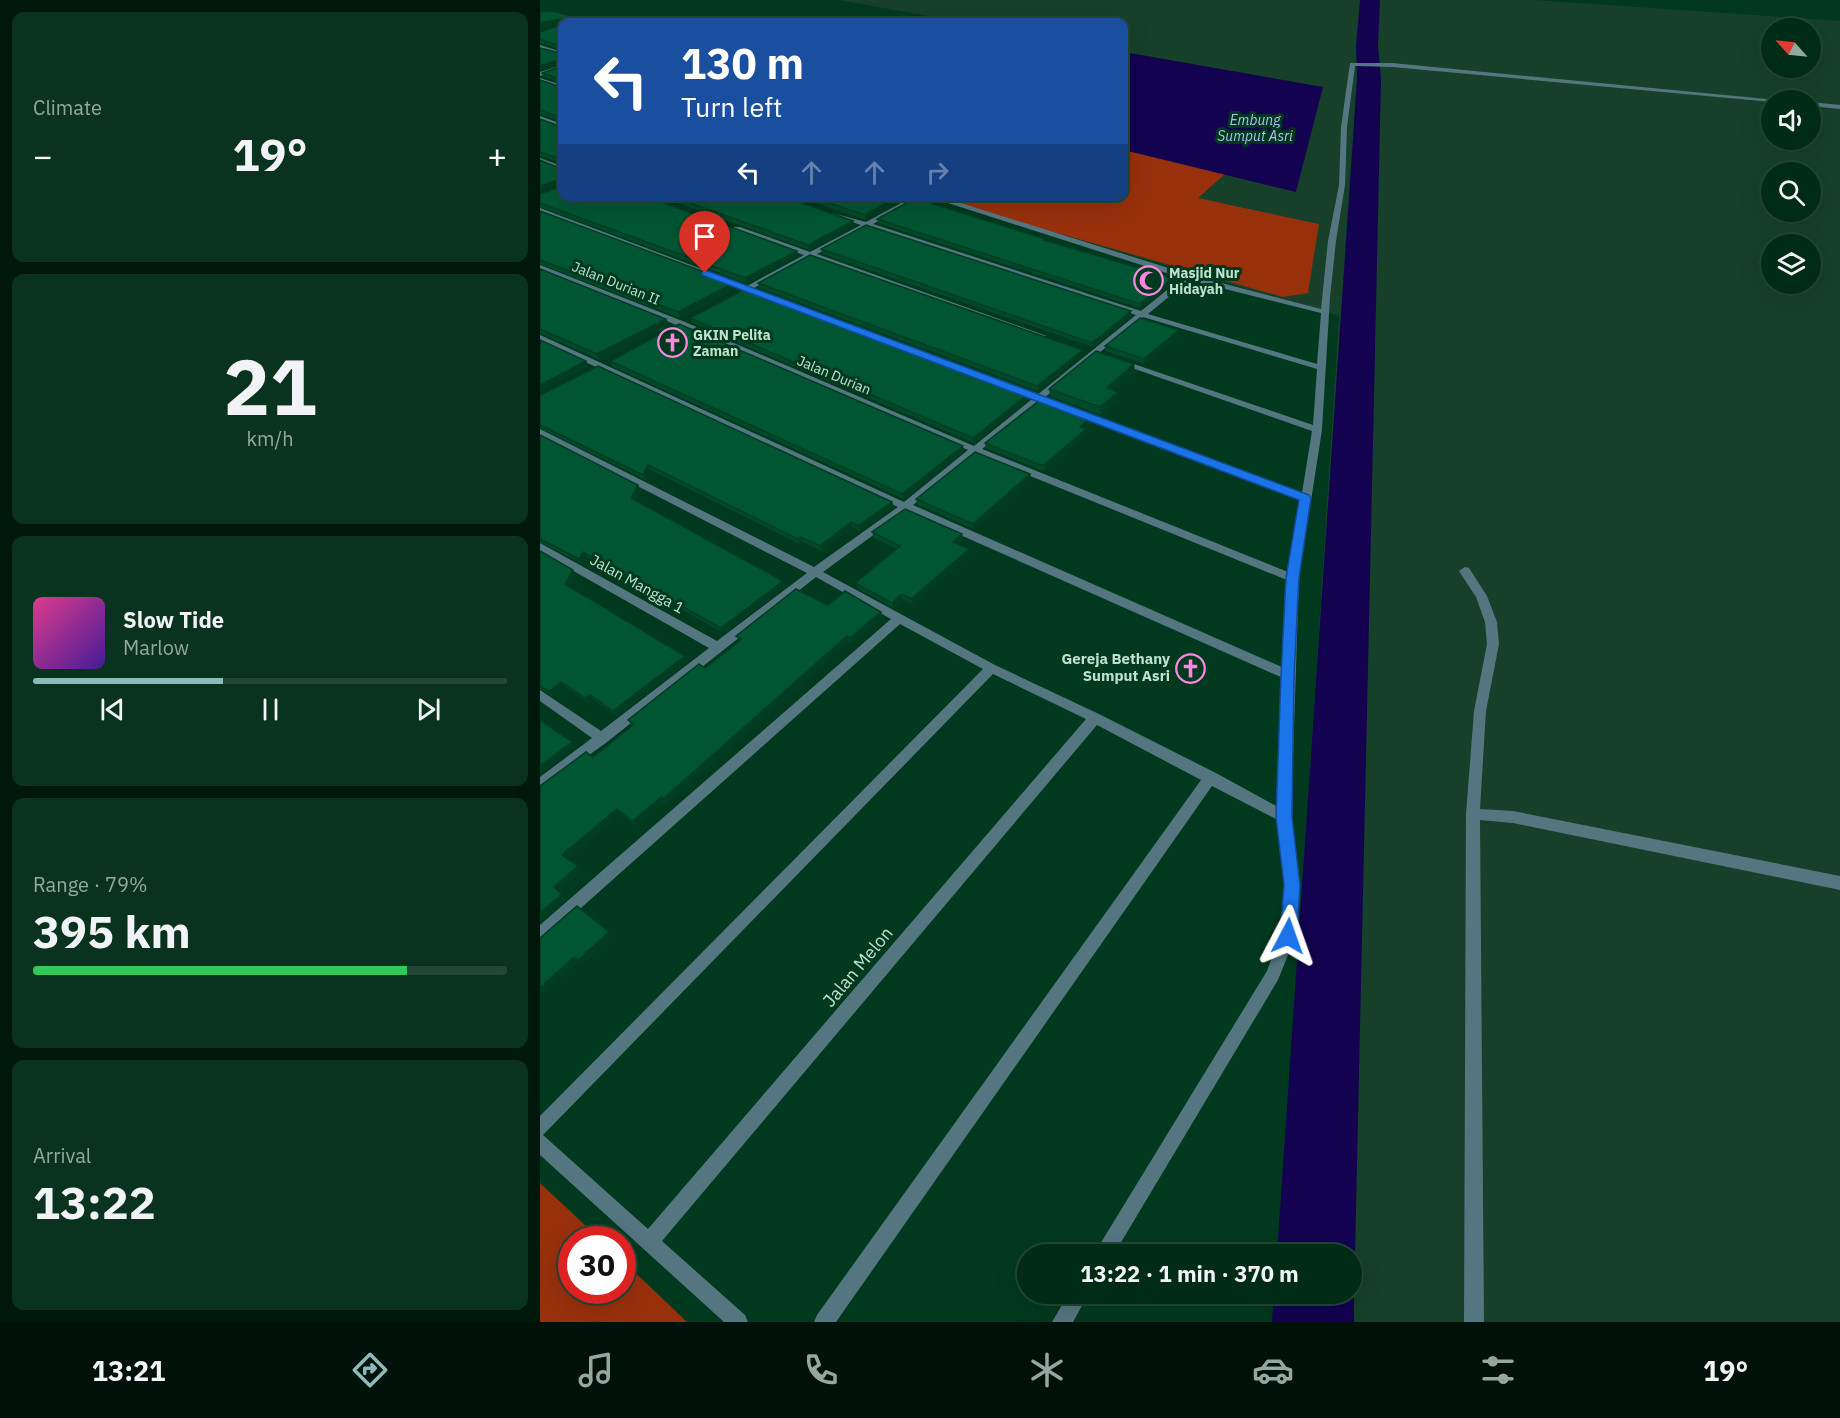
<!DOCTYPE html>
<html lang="en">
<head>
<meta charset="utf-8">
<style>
	body { margin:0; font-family:"IBM Plex Sans",sans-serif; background:#0a331f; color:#f1f3f6; height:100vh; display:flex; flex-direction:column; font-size:22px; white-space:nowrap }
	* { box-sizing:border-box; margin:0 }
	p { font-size:20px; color:#95a7a1 }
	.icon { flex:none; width:33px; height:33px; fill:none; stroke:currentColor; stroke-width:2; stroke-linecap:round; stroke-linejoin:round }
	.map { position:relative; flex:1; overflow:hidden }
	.side { display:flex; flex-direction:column; gap:12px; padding:12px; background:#00180c; width:540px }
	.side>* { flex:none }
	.hud { position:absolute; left:18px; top:18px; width:570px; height:183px; border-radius:12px; box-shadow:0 6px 24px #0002,0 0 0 2px #224735; background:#1a4fa0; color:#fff; overflow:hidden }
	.needle { width:39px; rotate:297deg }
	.buttons { position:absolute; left:1221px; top:18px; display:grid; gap:12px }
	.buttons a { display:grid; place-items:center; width:60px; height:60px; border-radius:50%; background:#002b16; box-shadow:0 6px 24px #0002,0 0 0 2px #224735; font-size:30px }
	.speed { position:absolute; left:18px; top:1226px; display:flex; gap:12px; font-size:30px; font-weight:700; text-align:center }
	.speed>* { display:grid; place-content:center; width:78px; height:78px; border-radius:50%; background:#002b16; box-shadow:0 6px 24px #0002,0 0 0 2px #224735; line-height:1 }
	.speed .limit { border:9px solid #d22; background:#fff; color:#111 }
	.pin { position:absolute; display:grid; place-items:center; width:51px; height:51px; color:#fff; margin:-62px -26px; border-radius:50% 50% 50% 0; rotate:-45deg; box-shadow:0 0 6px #0007 }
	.pin .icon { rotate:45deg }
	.me { position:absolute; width:66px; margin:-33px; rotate:4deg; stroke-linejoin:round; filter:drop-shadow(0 0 4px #0008) }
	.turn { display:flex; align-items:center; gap:21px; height:126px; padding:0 24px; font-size:27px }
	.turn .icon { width:78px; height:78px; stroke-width:2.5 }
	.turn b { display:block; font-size:42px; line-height:51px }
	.lanes { display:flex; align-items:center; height:57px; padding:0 24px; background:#0003; justify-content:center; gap:30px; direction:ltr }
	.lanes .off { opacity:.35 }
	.big { font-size:45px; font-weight:800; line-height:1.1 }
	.side .tile { flex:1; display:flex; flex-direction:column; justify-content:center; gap:9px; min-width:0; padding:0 21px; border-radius:12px; background:#0a331f }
	.side .dial { align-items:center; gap:0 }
	.dial b { font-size:78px; line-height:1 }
	.song { display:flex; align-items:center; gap:18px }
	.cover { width:72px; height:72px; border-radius:9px; background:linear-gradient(135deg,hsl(330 70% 55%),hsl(260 70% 35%)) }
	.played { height:6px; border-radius:3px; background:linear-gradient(90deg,#8bbbb9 40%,#224735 40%) }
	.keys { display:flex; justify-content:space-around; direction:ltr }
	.heat { display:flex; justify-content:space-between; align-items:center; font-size:33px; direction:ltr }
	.charge { height:9px; border-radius:4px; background:linear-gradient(90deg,#34c759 79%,#224735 0) }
	.trip { position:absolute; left:477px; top:1244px; width:345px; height:60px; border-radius:30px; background:#002b16; box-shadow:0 6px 24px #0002,0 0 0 2px #224735; font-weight:800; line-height:60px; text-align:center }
	.tabs { display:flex; height:96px; justify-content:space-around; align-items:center; background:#001109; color:#95a7a1 }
	.tabs .icon { width:42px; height:42px }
	.tabs .active { color:#8bbbb9 }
	.tabs b { font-size:27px; color:#f1f3f6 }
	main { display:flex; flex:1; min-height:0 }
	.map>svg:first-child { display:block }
</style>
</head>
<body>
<main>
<section class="side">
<div class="tile"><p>Climate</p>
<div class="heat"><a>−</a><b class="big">19°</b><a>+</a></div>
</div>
<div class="tile dial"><b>21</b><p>km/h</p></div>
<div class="tile">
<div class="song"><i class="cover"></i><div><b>Slow Tide</b><p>Marlow</p></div></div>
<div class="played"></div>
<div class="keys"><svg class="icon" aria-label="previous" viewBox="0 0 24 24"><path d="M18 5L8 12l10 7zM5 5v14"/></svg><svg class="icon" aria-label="pause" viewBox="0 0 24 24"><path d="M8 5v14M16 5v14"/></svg><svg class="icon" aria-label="next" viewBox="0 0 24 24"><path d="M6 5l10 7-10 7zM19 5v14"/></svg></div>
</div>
<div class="tile"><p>Range · 79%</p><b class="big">395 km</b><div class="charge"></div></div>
<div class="tile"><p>Arrival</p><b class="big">13:22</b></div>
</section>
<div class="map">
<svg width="1300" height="1322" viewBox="0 0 1300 1322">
	<rect width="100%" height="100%" fill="#00391e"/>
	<!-- built -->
	<path fill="#164029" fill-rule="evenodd" d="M298,0H995L1300,21V1322H734L736,1293H812V1254H739L799,316L394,198L584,196V22H422ZM1232,28H1270V68H1232ZM1232,100H1270V140H1232ZM1232,172H1270V212H1232ZM1232,244H1270V284H1232Z"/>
	<!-- green -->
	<path fill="#98300c" d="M584,150L685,174L658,198L779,224L768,293L743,297L394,198L584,196Z
		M0,1183L60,1239H32V1290H82L83,1261L147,1322H0Z"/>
	<!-- water -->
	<path fill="#120250" d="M584,52L783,87L756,192L584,150Z"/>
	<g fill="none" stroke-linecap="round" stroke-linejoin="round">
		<!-- river -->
		<path fill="#120250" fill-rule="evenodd" d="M820,0H840L838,46L841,79L815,1254L812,1263V1254H737L817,79L816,46Z
			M812,1286L814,1293V1322H732L734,1293H812Z"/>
		<!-- lane -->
		<path fill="#547680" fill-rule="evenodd" d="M925,567L929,568L947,596L957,622L959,644L946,711L940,809L973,811L1300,876V890L973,823L940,820L944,1322H924L926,814L934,711L947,644L945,622L936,597L919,571Z"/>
		<!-- street -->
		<path fill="#547680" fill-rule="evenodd" d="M0,45L22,52V55L0,49Z
			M810,63H852L1237,100L1232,102L852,67L815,66L807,127L805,185L796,241L790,297L782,430L759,578L751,817L759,885L756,935L738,980L574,1254H554L727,971L740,935L745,885L738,820L672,786L296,1322H274L277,1315L661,780L557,725L122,1241L205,1315L208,1322H184L0,1155V1116L443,669L360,624L5,940L0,942V925L351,619L276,577L67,742L0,791V777L52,738L0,701V690L61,731L169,648L0,552V543L177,641L267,573L0,436V429L274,567L358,507L0,341V335L364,502L428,450L139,326L0,270V265L145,322L434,446L596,315L327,227L277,254L507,336L500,338L271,257L214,288L480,389L482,391L477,394L208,292L200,293L201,289L0,212V208L207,286L264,255L194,231V227H200L270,252L321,225L292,215V213L326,222L374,196H383L333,224L601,311L642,278L386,196H398L651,275L781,309L788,241L799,185L801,127ZM649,280L781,313L777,364L608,314ZM603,317L777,369L773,425L582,360L575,362L772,431L762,493L522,405L519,404L514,407L761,500L748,572L442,449ZM436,454L747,580L744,668L373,505ZM366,511L743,678L738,807L676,773L559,714L455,665L283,572ZM453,674L546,719L108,1229L3,1135Z
			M22,65V69L0,76V72Z
			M0,78L22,85V89L0,82Z
			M1270,102L1300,105V109L1270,106Z
			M0,116L22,124V128L0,120Z
			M0,158L22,166V170L0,162Z
			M529,1293H549L533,1322H512Z"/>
	</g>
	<!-- wall -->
	<path fill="#004a2b" d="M28,15L30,19L22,50L0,43V32L22,24L21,23L0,28Z
		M22,51V196L258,255L207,283L0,207V194L21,186L19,168L22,165V163L1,156H0V119L19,126L22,124V122L1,114H0V80L21,87L22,83L4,77L2,73L22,66L20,53Z
		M118,196H243L314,225L270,250Z
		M256,196H368L326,220Z
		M0,211L196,288L140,318L0,264Z
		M337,219L506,241L633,278V283L600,308L338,223Z
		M281,249L591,316L553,347L283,254Z
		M0,269L126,319L129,324L60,360L0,333Z
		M218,283L543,350V355L498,391L219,288Z
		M150,318L487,395L488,400L434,443L152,323Z
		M639,335L604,364L566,351L565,346Z
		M70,361L424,451L364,499L72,366Z
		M595,372L573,390L578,392L579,400L561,415L510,396L509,389Z
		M0,395L352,502L354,507L320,531L312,527L282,551L263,542L260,544L111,470L106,480L0,428Z
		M551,423L545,428L546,429L547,434L505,470H501L446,448L445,443Z
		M0,435L98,485L101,490L95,501L243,581L245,587L184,633L47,557L43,564L0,542Z
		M490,474L491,479L434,529L377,504L376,499Z
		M332,532L422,534L423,539L417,544L429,549L430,554L373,604L363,599L354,608L317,588L315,583L357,549L334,538Z
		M0,551L33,570L37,575L30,587L145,656L148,661L77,716L54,700L49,703L25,687L13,696L0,689Z
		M288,605L341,612L343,617L312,643L309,641L127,804L124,802L97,826L81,814L28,859L42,871L19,891L27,899L0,922V786L53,757L92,726L88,720L165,668L199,641L196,636Z"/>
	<!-- shaded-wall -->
	<path fill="#003c23" d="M20,19L21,23L0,28V23Z
		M22,59V63L0,71V66Z
		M21,179L22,183L0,192V186Z
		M358,196H368L326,220L325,215Z
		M313,221L314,225L270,250L268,245Z
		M257,251L258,255L207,283L205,278Z
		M633,278V283L600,308V304Z
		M194,283L196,288L140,318L138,312Z
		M591,311V316L553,347L552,343Z
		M126,319L129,324L60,360L57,354Z
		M639,330V335L604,364V359Z
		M543,350V355L498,391L497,386Z
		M46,361L49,366L0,391V385Z
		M594,364L595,372L567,396V388Z
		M578,392L579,400L561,415L560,407Z
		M487,395L488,400L434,443L433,438Z
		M550,418L551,423L541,432L540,427Z
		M546,429L547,434L505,470L504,465Z
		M423,446L424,451L364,499L362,494Z
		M108,465L111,470L106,480L103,475Z
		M490,474L491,479L434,529L433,524Z
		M98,485L101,490L94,503L91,498Z
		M352,502L354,507L320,531L318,526Z
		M311,522L312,527L282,551L280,546Z
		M422,534L423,539L414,547L413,542Z
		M261,537L263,542L260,544L258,539Z
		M429,549L430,554L373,604L371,599Z
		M43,552L47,557L43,564L39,559Z
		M33,570L37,575L29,589L25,584Z
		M243,581L245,587L184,633L181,628Z
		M362,594L363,599L354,608L352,603Z
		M341,612L343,617L312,643L310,638Z
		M307,636L309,641L127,804L123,799Z
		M145,656L148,661L77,716L73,711Z
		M21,682L25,687L13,696L9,691Z
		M50,695L54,700L49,703L45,698Z
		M32,742L36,747L0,774V766Z
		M121,797L124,802L97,826L93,821Z
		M77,809L81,814L27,860L22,855Z
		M38,866L42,871L18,892L14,887Z
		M22,894L27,899L0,922V913Z
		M69,932L73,936L42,964L38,960Z
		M34,957L39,961L0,997V988Z"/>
	<!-- building -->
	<path fill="#005632" stroke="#003c23" stroke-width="1.5" d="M11,11L28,15L26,18L28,20H36L38,18L57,22H22V51V47L0,39V32L22,24L20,19L0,23V12Z
		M0,48L20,53L22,51V196H105L257,251L205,278L0,203V194L21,186V179L0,186V160L19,168L22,165L21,159L0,152V119L19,126L22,124V118L0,110V80L21,87L22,80L2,73L22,66V59L0,66Z
		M130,196H243L313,221L268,245Z
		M269,196H358L325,215Z
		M375,198L506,239L504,240L633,278L600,304L337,219Z
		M0,211L194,283L138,312L0,260Z
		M326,225L591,311L552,343L281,249Z
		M270,255L543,350L497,386L218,283Z
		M0,269L126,319L57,354L0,329Z
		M205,289L487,395L433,438L150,318Z
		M600,318L639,330L604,359L565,346Z
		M139,324L423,446L362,494L70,361Z
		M0,340L46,361L0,385Z
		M556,351L594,364L567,388L578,392L560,407L509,389Z
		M58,366L352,502L318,526L311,522L280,546L261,537L258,539L108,465L103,475L0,425V395Z
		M500,400L550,418L540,427L546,429L504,465H500L445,443Z
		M0,435L98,485L91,498L243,581L181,628L43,552L39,559L0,539Z
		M435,452L490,474L433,524L376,499Z
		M365,509L422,534L413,542L429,549L371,599L362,594L352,603L315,583L360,546L332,532Z
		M0,551L33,570L25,584L145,656L73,711L50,695L45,698L21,682L9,691L0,686Z
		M256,589L288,605L305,591L341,612L310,638L307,636L123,799L121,797L93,821L77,809L22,855L38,866L14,887L22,894L0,913V786L46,752L53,757L94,724L88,720L159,664L165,668L202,639L196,636Z
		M0,720L32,742L0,766Z
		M37,906L69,932L38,960L34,957L0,988V938Z"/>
	<!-- route -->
	<path fill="#1a73e8" stroke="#114b97" stroke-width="1.5" d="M165,270L769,495L771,498L759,578L754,675L752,817L760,885L757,936L754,941L748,944L742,941L740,936L744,885L736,817L741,675L746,578L759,500L162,275V271Z"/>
	<!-- icons -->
	<defs>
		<symbol id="mosque-ring" viewBox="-11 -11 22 22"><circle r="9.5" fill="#00391e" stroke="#fe86e1" stroke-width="1.5"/><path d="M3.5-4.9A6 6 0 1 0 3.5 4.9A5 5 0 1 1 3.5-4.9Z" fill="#fe86e1"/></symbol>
		<symbol id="church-ring" viewBox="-11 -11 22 22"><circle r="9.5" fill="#00391e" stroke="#fe86e1" stroke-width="1.5"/><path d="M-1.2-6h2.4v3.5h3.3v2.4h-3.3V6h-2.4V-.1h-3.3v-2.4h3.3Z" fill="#fe86e1"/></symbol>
	</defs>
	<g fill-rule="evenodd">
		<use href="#mosque-ring" x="592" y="264" width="33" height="33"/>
		<use href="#church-ring" x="116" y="326" width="33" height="33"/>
		<use href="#church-ring" x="634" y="652" width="33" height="33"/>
	</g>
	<g text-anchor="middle" stroke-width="6" stroke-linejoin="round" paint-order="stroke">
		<!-- far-water labels -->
		<g font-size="14" font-style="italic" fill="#b5bef3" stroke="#00391e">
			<text x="715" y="125">Embung<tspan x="715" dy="16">Sumput Asri</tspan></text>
		</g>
		<!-- far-poi labels -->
		<g font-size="14" font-weight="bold" fill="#c0e2cc" stroke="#00391e" text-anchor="start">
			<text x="629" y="278">Masjid Nur<tspan x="629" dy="16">Hidayah</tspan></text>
			<text x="153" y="340">GKIN Pelita<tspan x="153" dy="16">Zaman</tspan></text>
		</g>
		<!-- far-street labels -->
		<g font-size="14" fill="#c0e2cc" stroke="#00391e">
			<text transform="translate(76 283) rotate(22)" y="5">Jalan Durian II</text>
			<text transform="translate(294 375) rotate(23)" y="5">Jalan Durian</text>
		</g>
		<!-- street labels -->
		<g font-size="15" fill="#c0e2cc" stroke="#00391e">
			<text transform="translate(97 584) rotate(29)" y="5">Jalan Mangga 1</text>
		</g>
		<!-- poi labels -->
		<g font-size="15" font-weight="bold" fill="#c0e2cc" stroke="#00391e" text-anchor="end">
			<text x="630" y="664">Gereja Bethany<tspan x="630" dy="17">Sumput Asri</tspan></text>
		</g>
		<!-- near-street labels -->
		<g font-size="18" fill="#c0e2cc" stroke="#00391e">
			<text transform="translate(318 967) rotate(-50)" y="6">Jalan Melon</text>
		</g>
	</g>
</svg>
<div class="buttons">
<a><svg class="needle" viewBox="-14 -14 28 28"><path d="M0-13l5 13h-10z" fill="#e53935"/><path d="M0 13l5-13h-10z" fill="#95a7a1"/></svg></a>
<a><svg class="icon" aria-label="sound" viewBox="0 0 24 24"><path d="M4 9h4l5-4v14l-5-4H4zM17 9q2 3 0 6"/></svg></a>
<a><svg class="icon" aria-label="search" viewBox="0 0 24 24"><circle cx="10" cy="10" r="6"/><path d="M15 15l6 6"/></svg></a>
<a><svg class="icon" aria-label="layers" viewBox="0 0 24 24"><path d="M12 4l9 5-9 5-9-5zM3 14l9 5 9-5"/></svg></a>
</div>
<div class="speed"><div class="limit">30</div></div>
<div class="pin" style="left:165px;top:273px;background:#d93025"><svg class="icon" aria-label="arrive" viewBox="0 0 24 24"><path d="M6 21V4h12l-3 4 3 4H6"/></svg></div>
<svg class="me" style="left:748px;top:936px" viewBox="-20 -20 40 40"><path d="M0-17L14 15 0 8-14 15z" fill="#1a73e8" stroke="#fff" stroke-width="4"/></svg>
<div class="trip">13:22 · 1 min · 370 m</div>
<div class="hud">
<div class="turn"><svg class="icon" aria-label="left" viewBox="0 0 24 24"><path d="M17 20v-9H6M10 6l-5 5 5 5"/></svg><div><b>130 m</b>Turn left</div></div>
<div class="lanes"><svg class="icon" aria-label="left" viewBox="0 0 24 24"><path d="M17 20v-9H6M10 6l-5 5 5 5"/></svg><svg class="icon off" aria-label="ahead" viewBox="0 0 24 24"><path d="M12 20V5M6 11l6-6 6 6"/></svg><svg class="icon off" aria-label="ahead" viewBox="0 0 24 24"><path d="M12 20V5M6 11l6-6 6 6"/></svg><svg class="icon off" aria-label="right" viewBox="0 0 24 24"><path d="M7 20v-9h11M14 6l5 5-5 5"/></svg></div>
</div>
</div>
</main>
<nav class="tabs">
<b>13:21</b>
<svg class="icon active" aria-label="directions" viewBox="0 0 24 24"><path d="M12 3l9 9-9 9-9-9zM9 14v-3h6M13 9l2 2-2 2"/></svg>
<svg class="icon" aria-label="music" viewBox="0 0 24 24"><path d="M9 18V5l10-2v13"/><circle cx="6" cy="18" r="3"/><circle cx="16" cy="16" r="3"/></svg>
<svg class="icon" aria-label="phone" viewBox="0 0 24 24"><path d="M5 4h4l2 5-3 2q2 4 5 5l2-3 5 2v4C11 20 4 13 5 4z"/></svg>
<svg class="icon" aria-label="climate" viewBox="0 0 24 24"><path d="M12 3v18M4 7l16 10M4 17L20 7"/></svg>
<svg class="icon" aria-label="car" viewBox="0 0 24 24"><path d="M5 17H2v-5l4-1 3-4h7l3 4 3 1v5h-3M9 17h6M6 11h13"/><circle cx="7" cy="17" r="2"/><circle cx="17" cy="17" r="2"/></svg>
<svg class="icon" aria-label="filters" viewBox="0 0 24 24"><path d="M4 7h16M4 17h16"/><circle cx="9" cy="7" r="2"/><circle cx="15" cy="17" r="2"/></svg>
<b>19°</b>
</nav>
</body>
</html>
